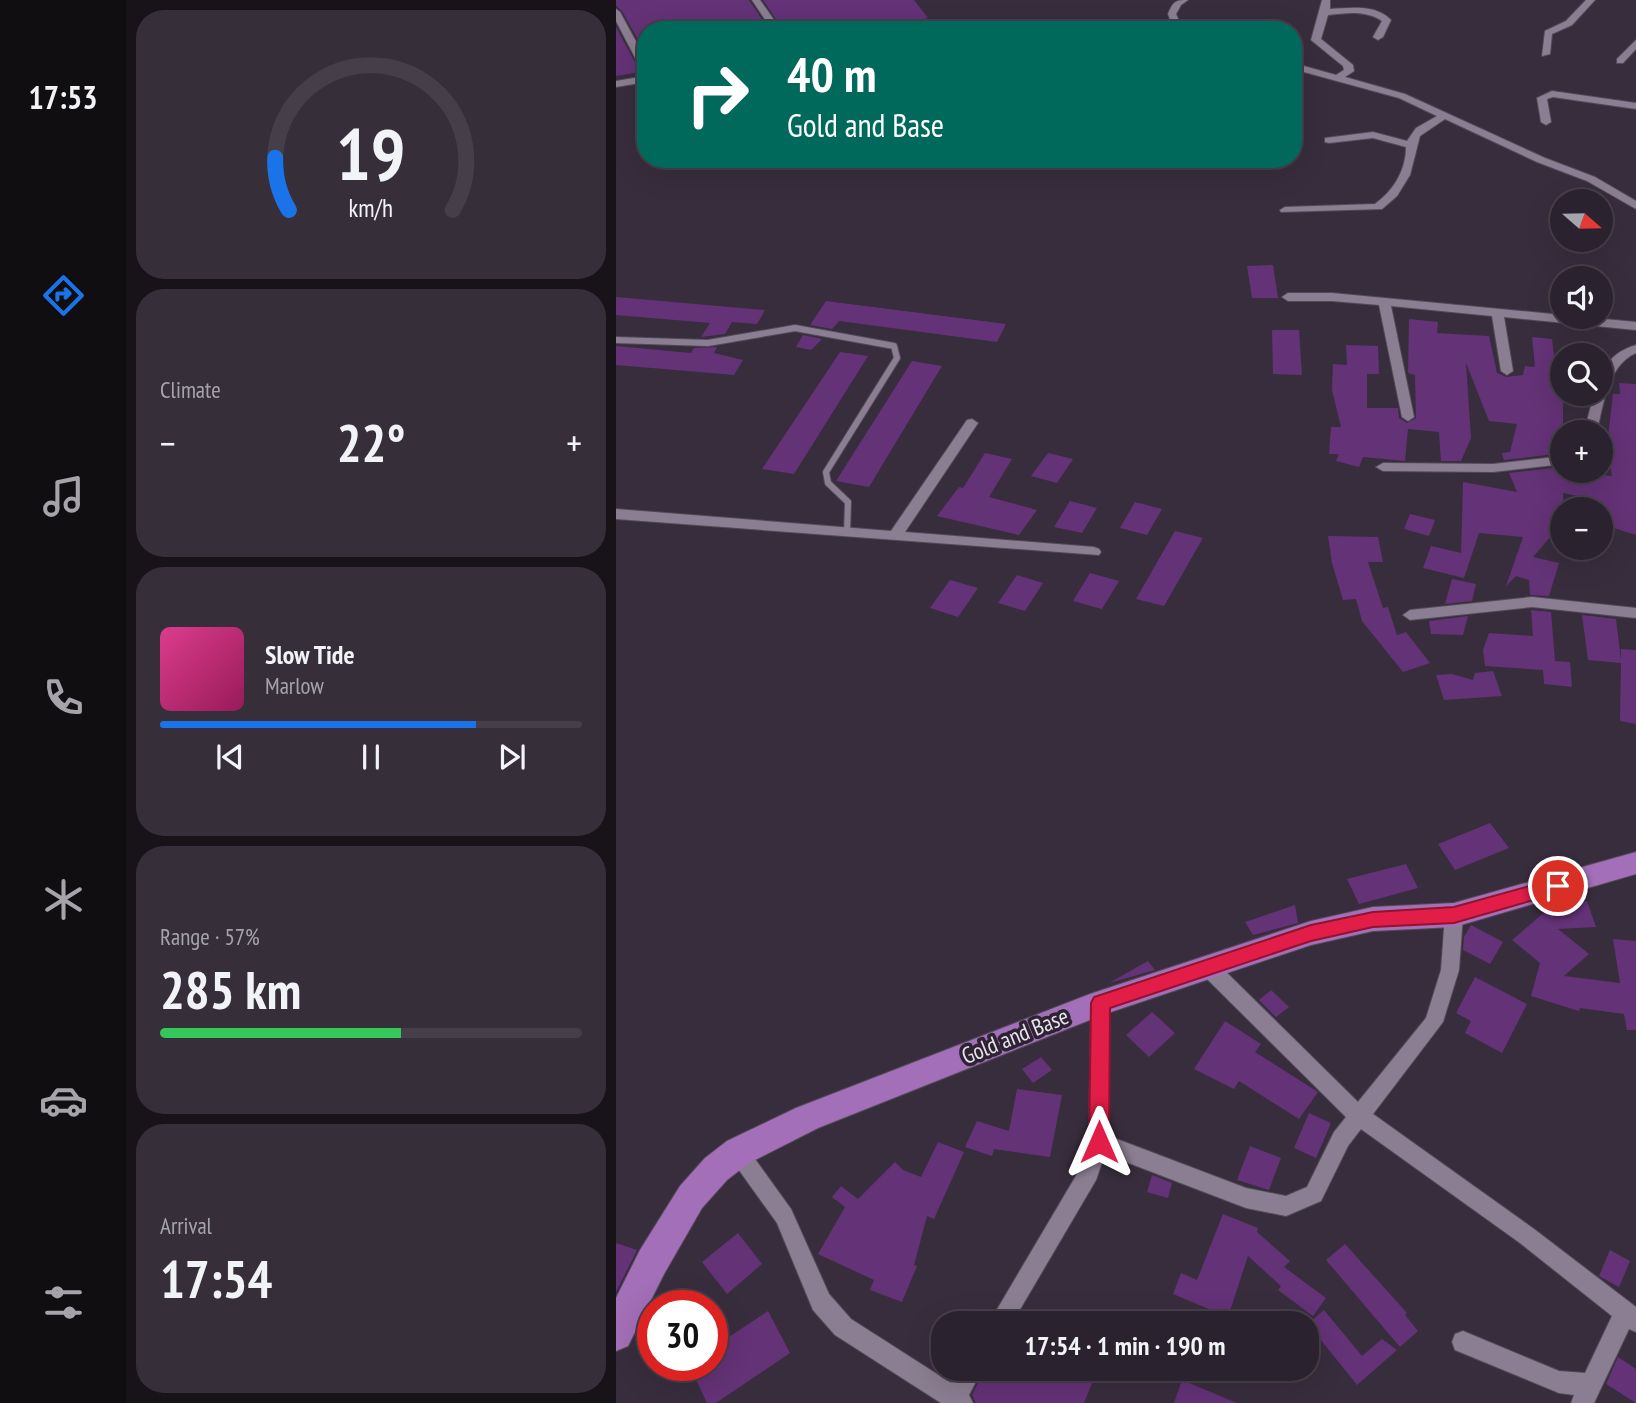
<!DOCTYPE html>
<html lang="en">
<head>
<meta charset="utf-8">
<style>
	body { margin:0; font-family:"PT Sans Narrow",sans-serif; background:#362f3a; color:#f1f3f6; height:100vh; display:flex; flex-direction:column; font-size:26px; white-space:nowrap }
	* { box-sizing:border-box; margin:0 }
	p { font-size:23px; color:#a5a4aa }
	.icon { flex:none; width:38px; height:38px; fill:none; stroke:currentColor; stroke-width:2; stroke-linecap:round; stroke-linejoin:round }
	.map { position:relative; flex:1; overflow:hidden }
	.panel { display:flex; flex-direction:column; gap:10px; padding:10px; background:#171319; width:490px }
	.panel>* { flex:none }
	.guide { position:absolute; left:21px; top:21px; width:665px; height:147px; border-radius:28px; box-shadow:0 7px 28px #0002,0 0 0 2px #463f4a; background:#00695c; color:#fff; overflow:hidden }
	.needle { width:46px; rotate:110deg }
	.controls { position:absolute; left:934px; top:189px; display:grid; gap:14px }
	.controls a { display:grid; place-items:center; width:63px; height:63px; border-radius:50%; background:#2a222e; box-shadow:0 7px 28px #0002,0 0 0 2px #463f4a; font-size:35px }
	.speed { position:absolute; left:21px; top:1290px; display:flex; gap:14px; font-size:35px; font-weight:700; text-align:center }
	.speed>* { display:grid; place-content:center; width:91px; height:91px; border-radius:50%; background:#2a222e; box-shadow:0 7px 28px #0002,0 0 0 2px #463f4a; line-height:1 }
	.speed .limit { border:10px solid #d22; background:#fff; color:#111 }
	.pin { position:absolute; display:grid; place-items:center; width:60px; height:60px; color:#fff; margin:-30px; border:4px solid #fff; border-radius:50%; box-shadow:0 2px 7px #0007 }
	.me { position:absolute; width:77px; margin:-38px; rotate:0deg; stroke-linejoin:round; filter:drop-shadow(0 0 5px #0008) }
	.turn { display:flex; align-items:center; gap:24px; height:147px; padding:0 35px; font-size:32px }
	.turn .icon { width:91px; height:91px; stroke-width:2.5 }
	.turn b { display:block; font-size:49px; line-height:60px }
	.big { font-size:52px; font-weight:700; line-height:1.1 }
	.panel .tile { flex:1; display:flex; flex-direction:column; justify-content:center; gap:10px; min-width:0; padding:0 24px; border-radius:28px; background:#362f3a }
	.panel .dial { align-items:center; gap:0 }
	.dial svg { height:182px; overflow:visible; fill:none; stroke:#463f4a; stroke-width:7; stroke-linecap:round; text-anchor:middle }
	.dial text { fill:#f1f3f6; stroke:none }
	.song { display:flex; align-items:center; gap:21px }
	.cover { width:84px; height:84px; border-radius:10px; background:linear-gradient(135deg,hsl(330 70% 55%),hsl(330 70% 35%)) }
	.played { height:7px; border-radius:4px; background:linear-gradient(90deg,#1a73e8 75%,#463f4a 75%) }
	.keys { display:flex; justify-content:space-around; direction:ltr }
	.heat { display:flex; justify-content:space-between; align-items:center; font-size:38px; direction:ltr }
	.charge { height:10px; border-radius:5px; background:linear-gradient(90deg,#34c759 57%,#463f4a 0) }
	.trip { position:absolute; left:315px; top:1311px; width:388px; height:70px; border-radius:28px; background:#2a222e; box-shadow:0 7px 28px #0002,0 0 0 2px #463f4a; font-weight:700; line-height:70px; text-align:center }
	main { display:flex; flex:1; min-height:0 }
	.tab-bar { display:flex; flex-direction:column; width:126px; justify-content:space-around; align-items:center; background:#110e12; color:#a5a4aa }
	.tab-bar .icon { width:49px; height:49px }
	.tab-bar .current { color:#1a73e8 }
	.tab-bar b { font-size:32px; color:#f1f3f6 }
	.map>svg:first-child { display:block }
</style>
</head>
<body>
<main>
<nav class="tab-bar">
<b>17:53</b>
<svg class="icon current" aria-label="directions" viewBox="0 0 24 24"><path d="M12 3l9 9-9 9-9-9zM9 14v-3h6M13 9l2 2-2 2"/></svg>
<svg class="icon" aria-label="music" viewBox="0 0 24 24"><path d="M9 18V5l10-2v13"/><circle cx="6" cy="18" r="3"/><circle cx="16" cy="16" r="3"/></svg>
<svg class="icon" aria-label="phone" viewBox="0 0 24 24"><path d="M5 4h4l2 5-3 2q2 4 5 5l2-3 5 2v4C11 20 4 13 5 4z"/></svg>
<svg class="icon" aria-label="climate" viewBox="0 0 24 24"><path d="M12 3v18M4 7l16 10M4 17L20 7"/></svg>
<svg class="icon" aria-label="car" viewBox="0 0 24 24"><path d="M5 17H2v-5l4-1 3-4h7l3 4 3 1v5h-3M9 17h6M6 11h13"/><circle cx="7" cy="17" r="2"/><circle cx="17" cy="17" r="2"/></svg>
<svg class="icon" aria-label="filters" viewBox="0 0 24 24"><path d="M4 7h16M4 17h16"/><circle cx="9" cy="7" r="2"/><circle cx="15" cy="17" r="2"/></svg>
</nav>
<section class="panel">
<div class="tile dial"><svg viewBox="0 0 100 80">
<path d="M14 69A42 42 0 1 1 86 69"/>
<path d="M14 69A42 42 0 0 1 8 46" stroke="#1a73e8"/>
<text x="50" y="56" font-size="32" font-weight="700">19</text>
<text x="50" y="72" font-size="11">km/h</text>
</svg></div>
<div class="tile"><p>Climate</p>
<div class="heat"><a>−</a><b class="big">22°</b><a>+</a></div>
</div>
<div class="tile">
<div class="song"><i class="cover"></i><div><b>Slow Tide</b><p>Marlow</p></div></div>
<div class="played"></div>
<div class="keys"><svg class="icon" aria-label="previous" viewBox="0 0 24 24"><path d="M18 5L8 12l10 7zM5 5v14"/></svg><svg class="icon" aria-label="pause" viewBox="0 0 24 24"><path d="M8 5v14M16 5v14"/></svg><svg class="icon" aria-label="next" viewBox="0 0 24 24"><path d="M6 5l10 7-10 7zM19 5v14"/></svg></div>
</div>
<div class="tile"><p>Range · 57%</p><b class="big">285 km</b><div class="charge"></div></div>
<div class="tile"><p>Arrival</p><b class="big">17:54</b></div>
</section>
<div class="map">
<svg width="1020" height="1403" viewBox="0 0 1020 1403">
	<rect width="100%" height="100%" fill="#382d3d"/>
	<!-- building -->
	<path fill="#643277" d="M0,0H133L153,30H60V27L30,30V54L6,11L0,6Z
		M147,0H298L312,18L246,30H167Z
		M0,27L23,70L24,72L0,76Z
		M657,265L662,298H636L631,266Z
		M0,297L149,310L141,324L116,322L109,334L85,337L94,323L0,315Z
		M210,301L390,324L381,342L223,321L216,329L194,325Z
		M793,319L822,322L821,333L873,336L881,373L890,377L907,375L909,366L919,367L916,337L936,339L940,371L944,372L942,381L947,382V453L888,460L886,453L894,452L901,424L873,421L850,363L855,438L845,461H825L823,432L792,429L789,461L747,457L743,467L720,461L723,454H713L715,427H725L716,390L717,364L731,365L730,345L762,346L763,374H751V408H782L783,418L791,423L800,418L799,375L792,373Z
		M656,330H683L686,375L657,374Z
		M187,335L206,339L195,350L180,347Z
		M0,346L75,353L78,348L101,347L98,353L127,360L118,375L0,365Z
		M224,352L252,356L178,474L146,469Z
		M296,361L326,366L253,487L220,481Z
		M1003,383L1020,384V535L985,524V509H979L982,500L947,493V530L941,529L917,557L943,563L933,596L914,595L913,580L900,576L890,586L907,537L863,533L848,578L807,568L815,546L845,553L847,482L901,492L893,473L947,467V471L996,476L991,446L997,394H1004Z
		M369,453L396,459L373,497L421,510L403,535L321,516L343,487L347,488Z
		M432,453L457,459L441,483L415,476Z
		M454,501L481,508L466,533L438,527Z
		M519,502L546,509L531,535L504,528Z
		M794,514L819,520L813,536L788,529Z
		M559,531L587,538L548,606L520,599Z
		M712,536L762,537L767,562H752L767,608L772,607L781,635L790,632L814,663L787,672L746,621L740,599L727,600L716,563Z
		M474,573L503,581L486,609L457,601Z
		M401,575L427,583L409,611L382,603Z
		M836,579L860,584L856,601L829,604Z
		M334,580L362,588L342,617L314,608Z
		M915,610L935,612L939,661L954,662L956,687L928,684L927,670L869,666L867,650L873,633L917,636Z
		M966,615L1000,619L1005,660V649L1020,650V724L1004,721L1005,663L972,660Z
		M852,616L847,635L815,634L813,621Z
		M877,671L886,696L828,700L820,675L836,674L857,680L859,673Z
		M874,823L893,848L839,870L822,844Z
		M790,864L802,888L743,904L731,879Z
		M971,901L980,927L942,929L973,954L948,976L1004,983L997,939L1020,941V1030H1011L1008,1014L964,1008L963,1011L915,996L924,963L896,940L939,903Z
		M679,905L682,923L637,935L629,922Z
		M855,925L887,942L874,964L847,950L848,937Z
		M532,961L539,970L493,983Z
		M859,977L911,1004L886,1053L849,1033L855,1021L840,1013Z
		M655,990L673,1007L660,1017L643,1000Z
		M536,1012L559,1033L533,1057L510,1035Z
		M609,1021L645,1044L639,1052L702,1092L683,1119L623,1081L618,1089L578,1069Z
		M425,1057L436,1070L417,1083L406,1069Z
		M401,1089L446,1095L434,1157L378,1149L376,1156L349,1147L361,1121L393,1131Z
		M693,1113L715,1123L700,1158L678,1148Z
		M322,1142L348,1152L318,1219L311,1216L298,1265L301,1266L286,1302L254,1290L258,1280L202,1254L229,1207L216,1197L225,1186L242,1199L279,1162L287,1170L305,1177Z
		M634,1146L665,1158L653,1190L621,1180Z
		M536,1175L556,1183L552,1198L531,1192Z
		M607,1214L642,1228L641,1232L674,1261L668,1267L710,1298L697,1316L662,1290L665,1286L632,1256L612,1317L557,1294L565,1273L581,1280Z
		M122,1233L146,1264L111,1294L86,1262Z
		M0,1243L21,1250L0,1292Z
		M729,1244L791,1313L789,1315L802,1331L784,1347L710,1260Z
		M994,1250L1014,1261L1003,1287L983,1276Z
		M708,1310L746,1356L766,1339L781,1350L741,1385L692,1324Z
		M152,1311L174,1353L100,1403H91L73,1365H96V1348Z
		M1002,1357L1020,1369V1403L990,1384Z
		M369,1368H482L468,1403H360L356,1395Z
		M566,1380L621,1403H558Z"/>
	<g fill="none" stroke-linecap="round" stroke-linejoin="round">
		<defs>
			<path id="service" d="M0,340L92,343L179,328L278,346L281,358L210,472L212,483L232,502L231,533"/>
			<path id="minor" d="M136,0H144L165,30H156Z
				M572,0L565,5L560,14L567,30H558L552,14C557,2 559,0 572,0Z
				M706,0H714V9C735,8 759,4 775,20L767,37L762,40L757,37L766,21C750,10 730,13 712,15L705,39L737,65L738,71L729,77L789,94L929,158L979,177L1020,201V209L971,181L921,162L829,119L804,136L794,175L781,196L766,209L665,212L664,210L669,207L759,204C778,190 790,170 790,147L757,138L713,143L709,142V138L757,132L791,141L800,128L821,116L783,98L677,69V63L720,75L728,70L727,66L695,40Z
				M970,0H979L956,25L936,34L934,54L926,56L929,31L950,21Z
				M0,9L4,12L30,60V72L25,69L0,21Z
				M1020,40V49L1007,63H1001V59Z
				M30,76V82L0,87V81Z
				M936,91L1020,103V109L937,97L931,99L935,122L930,125L925,122L921,98Z
				M716,293L1020,322V330L888,317L897,371L891,375L885,371L876,316L775,306L798,417L792,421L786,417L763,305L716,301H672L666,297L672,293Z
				M1020,345V353C992,365 987,405 981,432H968L978,394H985C985,367 994,353 1020,345Z
				M356,419L362,423L289,532L478,547L483,549L485,552L483,555L0,519V509L275,531L351,420Z
				M947,456V464L877,472L767,471L760,467L767,463L877,464Z
				M916,597L1020,608V618L916,607L794,620L787,615L794,610Z
				M838,907L844,910L847,915L843,970L827,1022L757,1114L918,1229L1020,1307V1332L1013,1329L978,1403H955L958,1395L943,1393L839,1350L836,1342L839,1334L847,1331L943,1371L969,1373L996,1316L904,1243L745,1129L732,1146L705,1201L670,1216L630,1208L489,1154L480,1180L396,1323H373L464,1169L473,1142L475,1003L477,997L484,995L491,997L493,1003V1136L630,1188L670,1196L691,1187L718,1132L730,1117L585,973L583,967L585,961L592,959L599,961L742,1102L810,1018L825,970L829,915L832,910Z
				M122,1142L129,1145L175,1209L213,1294L235,1319L335,1383L343,1368H367L353,1395L357,1403H325L219,1335L197,1310L161,1223L115,1159L112,1152L115,1145Z"/>
			<path id="primary" d="M1020,852V874L838,927L757,931L695,945L489,1014L202,1128L133,1163L111,1180L86,1208L48,1274L12,1346L0,1351V1298L24,1250L64,1186L89,1158L111,1141L180,1108L474,994L695,921L757,907L838,903Z"/>
		</defs>
		<!-- service casing -->
		<use href="#service" stroke="#534a58" stroke-width="8"/>
		<!-- minor casing -->
		<use href="#minor" stroke="#534a58" stroke-width="2"/>
		<!-- primary casing -->
		<use href="#primary" stroke="#534a58" stroke-width="2"/>
		<!-- service -->
		<use href="#service" stroke="#8c7e92" stroke-width="6"/>
		<!-- minor -->
		<use href="#minor" fill="#8c7e92" fill-rule="evenodd"/>
		<!-- primary -->
		<use href="#primary" fill="#a36fb8" fill-rule="evenodd"/>
	</g>
	<!-- route -->
	<path fill="#e11d48" stroke="#92132f" stroke-width="2" d="M942,878L951,886L942,893L838,923L757,927L695,941L494,1008L493,1142L490,1149L483,1152L476,1149L473,1142L475,1003L478,997L695,925L757,912L838,907Z"/>
	<g text-anchor="middle" stroke-width="7" stroke-linejoin="round" paint-order="stroke">
		<!-- near-street labels -->
		<g font-size="23" fill="#e8e1ec" stroke="#2e2333">
			<text transform="translate(399 1036) rotate(-22)" y="8">Gold and Base</text>
		</g>
	</g>
</svg>
<div class="controls">
<a><svg class="needle" viewBox="-14 -14 28 28"><path d="M0-13l5 13h-10z" fill="#e53935"/><path d="M0 13l5-13h-10z" fill="#a5a4aa"/></svg></a>
<a><svg class="icon" aria-label="sound" viewBox="0 0 24 24"><path d="M4 9h4l5-4v14l-5-4H4zM17 9q2 3 0 6"/></svg></a>
<a><svg class="icon" aria-label="search" viewBox="0 0 24 24"><circle cx="10" cy="10" r="6"/><path d="M15 15l6 6"/></svg></a>
<a>+</a>
<a>−</a>
</div>
<div class="speed"><div class="limit">30</div></div>
<div class="pin" style="left:942px;top:886px;background:#d93025"><svg class="icon" aria-label="arrive" viewBox="0 0 24 24"><path d="M6 21V4h12l-3 4 3 4H6"/></svg></div>
<svg class="me" style="left:483px;top:1142px" viewBox="-20 -20 40 40"><path d="M0-17L14 15 0 8-14 15z" fill="#e11d48" stroke="#fff" stroke-width="4"/></svg>
<div class="trip">17:54 · 1 min · 190 m</div>
<div class="guide">
<div class="turn"><svg class="icon" aria-label="right" viewBox="0 0 24 24"><path d="M7 20v-9h11M14 6l5 5-5 5"/></svg><div><b>40 m</b>Gold and Base</div></div>
</div>
</div>
</main>
</body>
</html>
